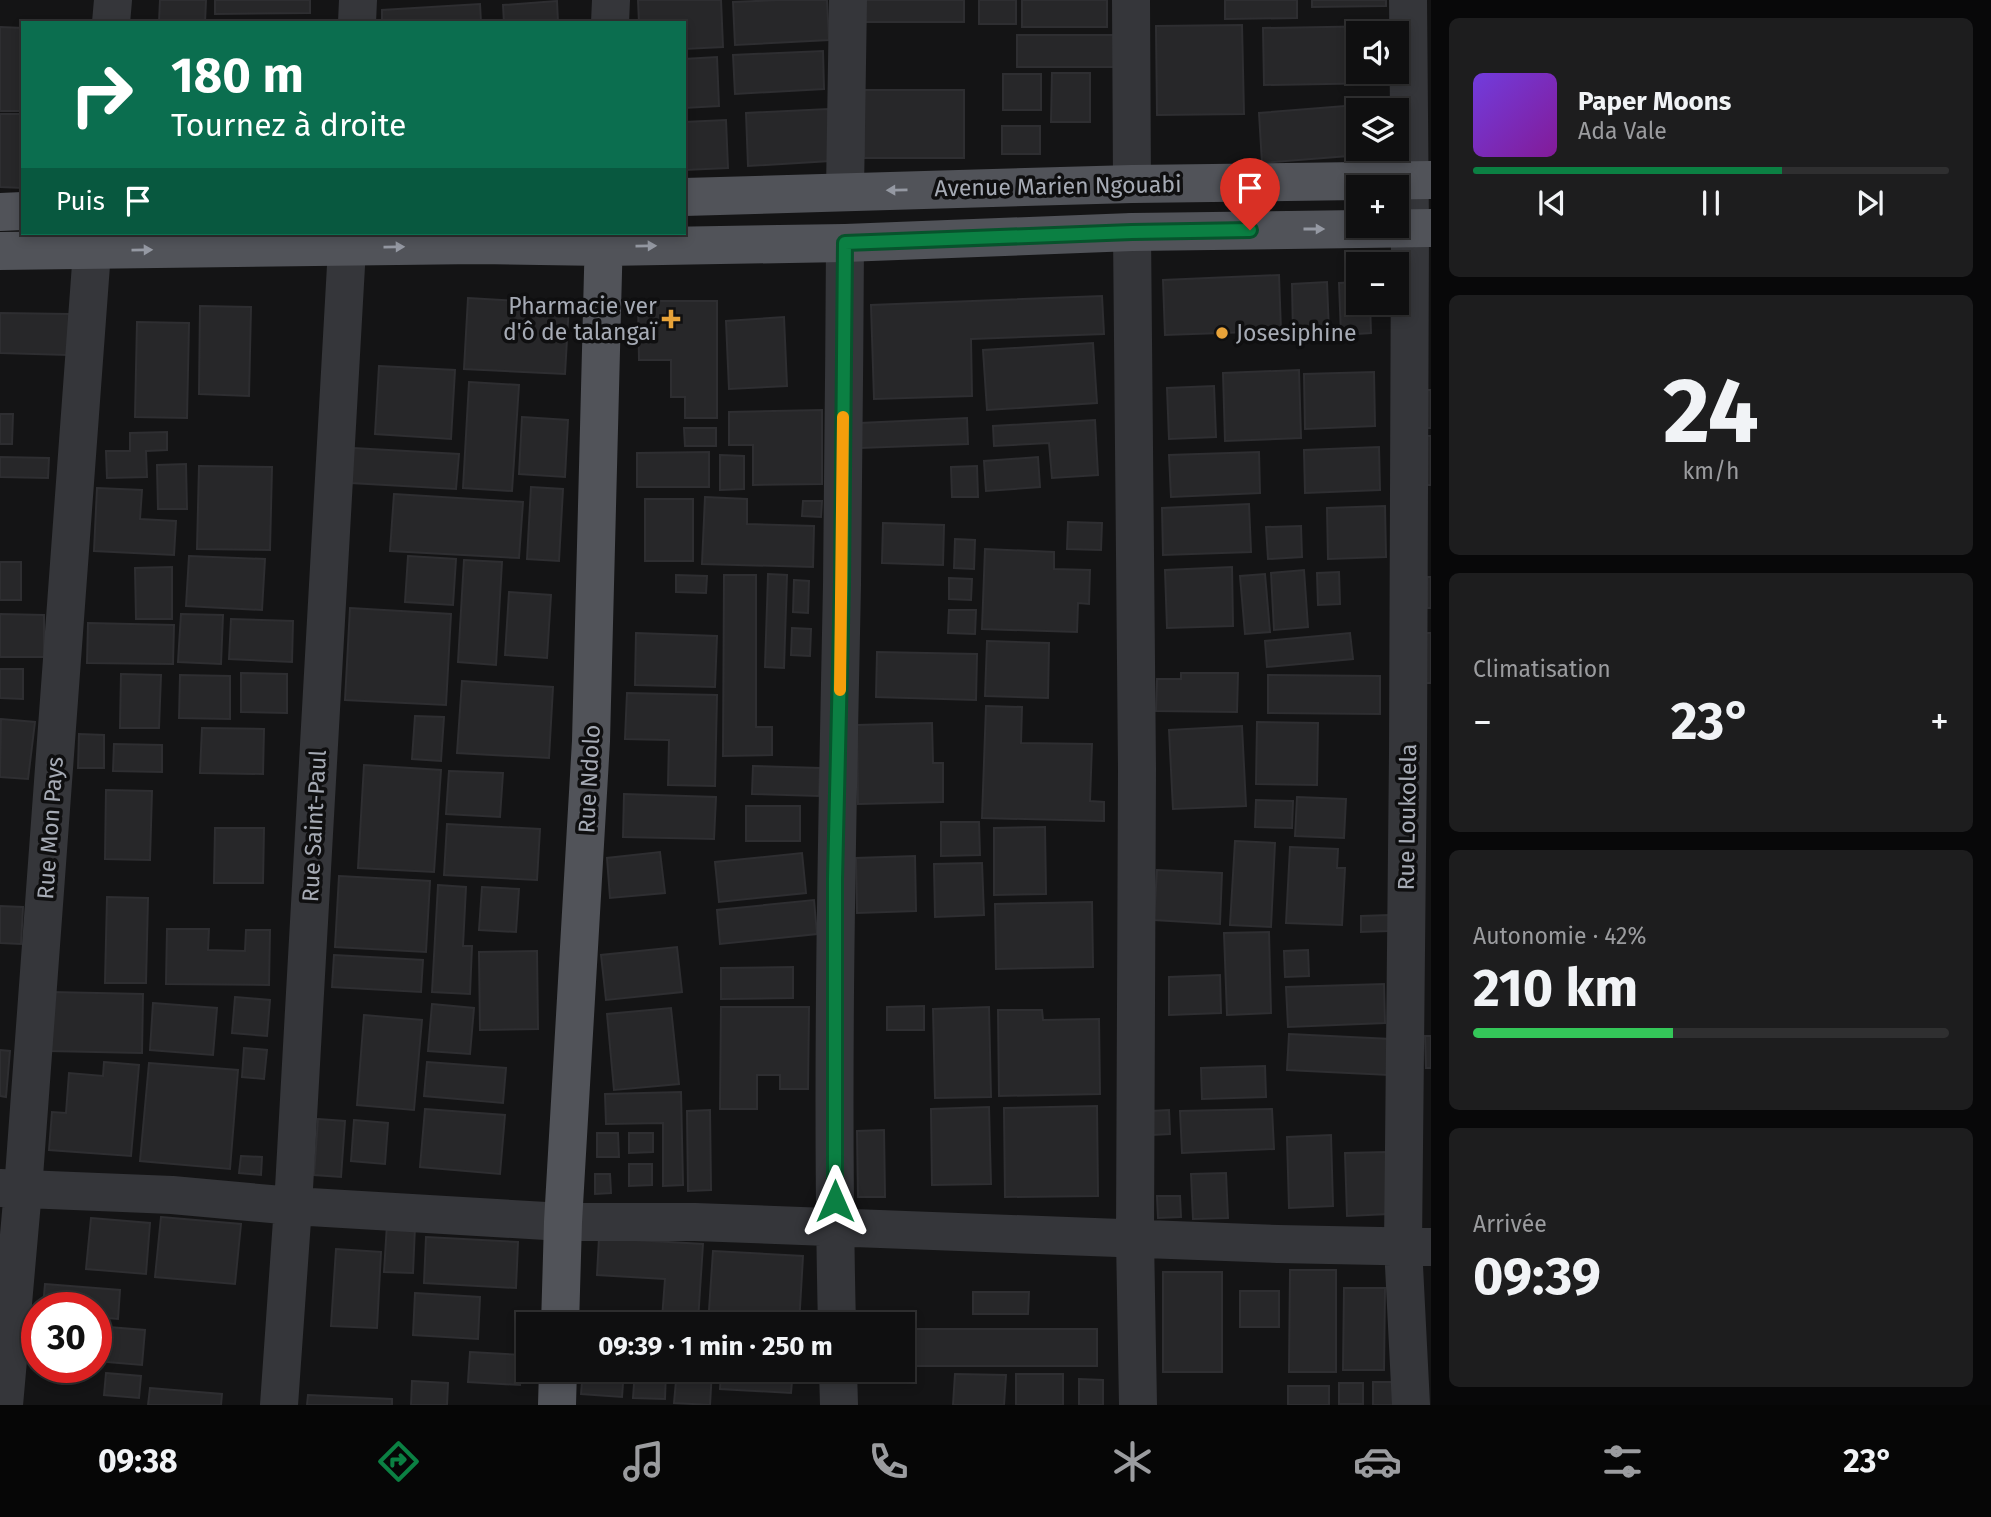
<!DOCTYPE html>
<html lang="fr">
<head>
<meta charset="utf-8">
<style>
	body { margin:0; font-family:"Fira Sans",sans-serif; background:#1d1d1e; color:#f1f3f6; height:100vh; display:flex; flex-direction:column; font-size:26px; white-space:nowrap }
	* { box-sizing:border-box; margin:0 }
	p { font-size:23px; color:#9b9c9f }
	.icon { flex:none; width:38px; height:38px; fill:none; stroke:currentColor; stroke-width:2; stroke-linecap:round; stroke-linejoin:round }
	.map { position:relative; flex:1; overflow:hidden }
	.sheet { display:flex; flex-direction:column; gap:18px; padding:18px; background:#080809; width:560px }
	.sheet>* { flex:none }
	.guide { position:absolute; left:21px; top:21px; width:665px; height:214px; border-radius:0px; box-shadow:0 4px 10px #0003,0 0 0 2px #2f2f30; background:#0b6e4f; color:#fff; overflow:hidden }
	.fabs { position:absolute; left:1346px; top:21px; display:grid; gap:14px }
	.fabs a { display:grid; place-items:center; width:63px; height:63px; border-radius:0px; background:#0f0f10; box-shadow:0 4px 10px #0003,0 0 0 2px #2f2f30; font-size:35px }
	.speed { position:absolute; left:21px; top:1292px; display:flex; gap:14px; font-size:35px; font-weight:700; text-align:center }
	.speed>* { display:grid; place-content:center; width:91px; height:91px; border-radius:50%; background:#0f0f10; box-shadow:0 4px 10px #0003,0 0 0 2px #2f2f30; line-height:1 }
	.speed .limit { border:10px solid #d22; background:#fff; color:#111 }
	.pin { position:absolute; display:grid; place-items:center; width:60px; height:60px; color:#fff; margin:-72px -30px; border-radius:50% 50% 50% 0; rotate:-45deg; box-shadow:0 0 7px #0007 }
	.pin .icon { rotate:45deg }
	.me { position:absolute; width:77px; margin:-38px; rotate:0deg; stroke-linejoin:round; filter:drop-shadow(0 0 5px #0008) }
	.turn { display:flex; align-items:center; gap:24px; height:147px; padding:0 35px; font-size:32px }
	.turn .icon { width:91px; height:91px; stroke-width:2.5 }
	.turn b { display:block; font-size:49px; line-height:60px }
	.then { display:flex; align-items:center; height:66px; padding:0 35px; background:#0003; gap:14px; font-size:26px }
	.big { font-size:52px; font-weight:700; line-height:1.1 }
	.sheet .card { flex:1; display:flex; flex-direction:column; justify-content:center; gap:10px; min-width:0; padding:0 24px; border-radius:10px; background:#1d1d1e }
	.sheet .dial { align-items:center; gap:0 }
	.dial b { font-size:91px; line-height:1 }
	.song { display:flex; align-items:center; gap:21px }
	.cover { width:84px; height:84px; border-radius:10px; background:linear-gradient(135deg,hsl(260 70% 55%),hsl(290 70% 35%)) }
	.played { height:7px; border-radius:4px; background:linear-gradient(90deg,#0b8043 65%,#2f2f30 65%) }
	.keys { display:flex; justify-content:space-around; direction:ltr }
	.heat { display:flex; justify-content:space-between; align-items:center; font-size:38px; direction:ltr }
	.charge { height:10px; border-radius:5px; background:linear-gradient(90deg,#34c759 42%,#2f2f30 0) }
	.trip { position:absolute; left:516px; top:1312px; width:399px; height:70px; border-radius:0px; background:#0f0f10; box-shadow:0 4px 10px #0003,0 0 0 2px #2f2f30; font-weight:700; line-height:70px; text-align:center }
	.menu { display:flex; height:112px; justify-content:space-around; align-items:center; background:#060606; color:#9b9c9f }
	.menu .icon { width:49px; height:49px }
	.menu .current { color:#0b8043 }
	.menu b { font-size:32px; color:#f1f3f6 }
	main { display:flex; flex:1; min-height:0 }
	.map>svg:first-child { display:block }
</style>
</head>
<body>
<main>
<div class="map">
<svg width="1431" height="1405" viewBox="0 0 1431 1405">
	<rect width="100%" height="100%" fill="#141415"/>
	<!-- building -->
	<path fill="#272729" stroke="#2e2e31" stroke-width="2" d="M160,0H206L205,23H159Z
		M215,0H310V13L215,14Z
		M638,0H721L723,47L684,49V23H639Z
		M779,0H827L829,40L735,45L733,2Z
		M858,0H964V22H858Z
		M979,0H1016V24H979Z
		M1022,0H1107V27H1022Z
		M1225,0H1297V18L1225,19Z
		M1312,0H1386V6L1312,7Z
		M557,1L558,23H504L503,5Z
		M480,4L481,23H382V10Z
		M1242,25L1244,114L1157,115L1156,26Z
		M1382,26V33H1358V72H1382L1383,83L1264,85L1263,28Z
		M0,27L23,28L20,111H0Z
		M1017,35H1115V67H1017Z
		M823,51L824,89L735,94L733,55Z
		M717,57L719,106L684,108V59Z
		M1052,73H1090V122H1051Z
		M1003,74H1041V110H1003Z
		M864,90H964V158H864Z
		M1382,103V110H1358V149H1385L1386,153L1262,163L1259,113Z
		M828,109L830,161L748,166L746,113Z
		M0,114H23V188L0,187Z
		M726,120L728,168L684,170V122Z
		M1002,126H1040V154H1002Z
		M1279,275L1281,331L1165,335L1163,280Z
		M1327,282L1329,332L1293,334L1292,284Z
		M1358,282V303H1370L1371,333L1341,335L1339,283Z
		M1102,296L1104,334L971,339L972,396L874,399L871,305Z
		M468,298L569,304L565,374L464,369Z
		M638,301H717V418H685V397H671V360H639Z
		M200,306L251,307L249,396L199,394Z
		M0,313L69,314L68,355L0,353Z
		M784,317L787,386L729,389L726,321Z
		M137,322L189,323L187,418L135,417Z
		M1093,343L1097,403L987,410L983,350Z
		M379,366L455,370L451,439L375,434Z
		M1299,370L1301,438L1225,441L1223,373Z
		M1374,372L1375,426L1305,429L1304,374Z
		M469,382L519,385L512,491L463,488Z
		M1214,386L1216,437L1169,439L1167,388Z
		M1426,390H1431V428H1426Z
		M822,410V484L753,485V445H729V412Z
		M0,414H13L12,444H0Z
		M522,417L568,420L565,477L519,474Z
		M967,418L968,444L860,448V423Z
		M1095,420L1098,475L1052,478L1049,443L994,446L993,426Z
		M684,428H716V446H685Z
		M167,432V450L146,451L147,477L107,478L106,451H130V433Z
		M1423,436H1431V485H1423Z
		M1379,447L1380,490L1305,493L1304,450Z
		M353,448L459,454L456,489L351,483Z
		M709,452V487H637V453Z
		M1259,452L1260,493L1171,497L1169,455Z
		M720,455L744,456V489L720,490Z
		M0,457L49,458L48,478L0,477Z
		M1038,457L1040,487L986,491L984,461Z
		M186,464L187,509H158L157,465Z
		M199,466L272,467L270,550L197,549Z
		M977,466L978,497H952L951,467Z
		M531,487L563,489L559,561L527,559Z
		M97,488L142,490L140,519L176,521L174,555L94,551Z
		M394,494L523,502L519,558L390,551Z
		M705,497L747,499V524L814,526L813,567L702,564Z
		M645,499H693V561H645Z
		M803,501H822L821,517L802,516Z
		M1249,504L1251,552L1163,555L1162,508Z
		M1385,506L1386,557L1328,559L1327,508Z
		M1068,522L1102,523L1101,550L1067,549Z
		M883,523L944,525L943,565L882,563Z
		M1301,526L1302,557L1268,559L1266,527Z
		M955,539L975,540L974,569L954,568Z
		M985,549L1054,552V569L1090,570L1089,604L1078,603L1077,632L982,629Z
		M189,556L265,559L262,610L186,606Z
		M408,556L456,559L453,605L405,602Z
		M464,560L502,562L496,665L458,662Z
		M0,562H21V600H0Z
		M172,567V619H136L135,568Z
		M1232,567L1233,626L1167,628L1165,570Z
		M1304,570L1308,627L1274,630L1271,573Z
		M1339,572L1340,604L1318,605L1317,573Z
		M768,574L787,575L784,668L765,667Z
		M1265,574L1270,632L1245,634L1240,576Z
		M676,575L707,576L706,593L676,592Z
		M724,575H756V727H772V755L723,756Z
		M1427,577H1431V608H1427Z
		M949,578L972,579L971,600L949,599Z
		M794,580L809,581L808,613L793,612Z
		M509,592L551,595L547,658L505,655Z
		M350,608L451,614L446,705L345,700Z
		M949,610H976L975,634L948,633Z
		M0,614L44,615V657H0Z
		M181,614L223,615L221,664L178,662Z
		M231,619L293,621L292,662L229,659Z
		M88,623L174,625L173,664L87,663Z
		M792,628L811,629L810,656L791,655Z
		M636,633L717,636L715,687L635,685Z
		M1350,633L1353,659L1267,667L1265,641Z
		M1423,633H1431V683H1423Z
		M987,641L1049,643L1048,698L985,696Z
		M877,652L977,654L976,700L876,697Z
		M0,669H23V699L0,698Z
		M241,673L287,674V713L241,712Z
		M1181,673H1238L1237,712L1156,711L1157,679H1181Z
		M121,674L161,675L159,728H120Z
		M180,675L230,676V719L179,718Z
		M1268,675L1380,676V714L1268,713Z
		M462,681L553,687L549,758L457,753Z
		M627,693L717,695L715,786L668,785L669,740L625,739Z
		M986,706L1022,707L1021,743L1092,744L1090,801L1104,802V821L982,818Z
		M415,716L444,717L441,761L412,759Z
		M1,719L35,722L28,779L0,777Z
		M1257,722L1318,723L1317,785L1256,784Z
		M932,723L933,763H943V802L858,804L857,725Z
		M1242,726L1246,806L1173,809L1169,730Z
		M202,728L264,729L263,774L200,773Z
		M79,734L104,735V768H78Z
		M114,744L162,745V772L113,771Z
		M364,765L441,770L434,872L358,868Z
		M753,766L820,768L819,796L752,794Z
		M449,771L503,773L500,817L446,814Z
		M106,790L152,791L150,860L105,859Z
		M624,794L716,797L714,839L623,837Z
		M1297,797L1346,799L1344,838L1295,836Z
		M1256,800L1293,801L1292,828L1255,827Z
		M746,806H800V841H746Z
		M941,822H979L980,855L941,856Z
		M447,824L540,829L537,880L444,875Z
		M1045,827L1046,894L994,895V828Z
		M215,828H264L263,883H214Z
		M1235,841L1275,843L1271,927L1230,925Z
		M1290,847L1338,849L1337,868H1345L1342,925L1286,923Z
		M660,852L665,893L610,898L607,858Z
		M802,853L806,893L719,902L715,862Z
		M915,856L916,911L857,913L856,858Z
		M982,863L984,915L935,917L934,864Z
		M1157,870L1222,873L1220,924L1154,920Z
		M339,876L430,881L426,952L335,947Z
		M438,885L466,887L463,946H472L470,994L432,992Z
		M482,887L519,889L516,932L479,930Z
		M107,897L148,898L146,983H105Z
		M814,900L817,934L720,944L717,910Z
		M1092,902L1093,967L996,969L995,904Z
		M0,906L23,907L21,944L0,943Z
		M1389,915V931L1361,932V916Z
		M167,929H209L208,950L245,951L246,930H270L269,985L166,984Z
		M1269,932L1271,1013L1227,1015L1224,933Z
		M677,947L682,992L606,1000L601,955Z
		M1308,950L1309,976L1285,977L1284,951Z
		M537,951L538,1029L480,1030L479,952Z
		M334,955L423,960L421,992L332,987Z
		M793,967V998L721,999V968Z
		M1220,975L1221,1013L1169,1015V977Z
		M1384,984L1385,1023L1288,1027L1286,987Z
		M51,992L143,994L142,1053L49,1051Z
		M235,997L270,1000L267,1036L232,1033Z
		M153,1003L217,1008L213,1055L150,1050Z
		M432,1004L474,1008L470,1054L428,1051Z
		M924,1006V1030H887V1007Z
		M721,1007H809L808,1089H780V1075H757V1109H720Z
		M989,1007L991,1097L935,1098L933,1009Z
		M671,1008L679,1084L614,1090L607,1014Z
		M998,1010H1042L1043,1020L1099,1019L1100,1094L999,1096Z
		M364,1015L422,1020L414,1110L357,1105Z
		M1289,1034L1391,1039L1389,1075L1287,1070Z
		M1425,1036H1431V1068H1426Z
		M244,1048L267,1050L264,1079L242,1077Z
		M0,1050L10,1051L6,1097L0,1096Z
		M104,1062L139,1065L131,1156L49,1150L52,1112L66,1113L69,1073L103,1076Z
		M427,1062L506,1068L503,1103L424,1096Z
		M149,1063L238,1070L230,1169L140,1161Z
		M1265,1066L1266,1097L1202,1099L1201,1068Z
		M681,1092L683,1185L663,1186V1123L606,1124L605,1094Z
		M1097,1106L1098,1196L1005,1197L1004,1108Z
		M989,1107L991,1184L932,1185L931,1109Z
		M425,1109L505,1115L500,1174L420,1167Z
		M1272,1109L1274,1149L1182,1153L1180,1111Z
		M710,1110L711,1190L688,1191L687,1111Z
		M1169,1110L1170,1134L1152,1135L1151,1111Z
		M318,1119L345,1121L341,1177L314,1175Z
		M354,1120L388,1123L385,1164L351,1161Z
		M884,1130L885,1197H858L857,1131Z
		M597,1133H618L619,1157H597Z
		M629,1133H653V1152L629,1153Z
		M1331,1135L1333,1206L1289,1208L1287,1137Z
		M1387,1152L1389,1214L1347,1216L1345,1153Z
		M241,1156L262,1157L261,1175L239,1173Z
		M629,1164H652V1185L629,1186Z
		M1226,1173L1228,1218L1193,1219L1191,1174Z
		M595,1174H610L611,1193L595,1194Z
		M1157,1196H1180L1181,1217L1158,1218Z
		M161,1217L241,1224L235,1284L155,1277Z
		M91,1218L150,1223L146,1274L86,1269Z
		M387,1224L415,1226L413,1273L384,1272Z
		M426,1237L518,1242L516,1288L424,1283Z
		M599,1238L703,1244L698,1321L662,1319L665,1279L597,1275Z
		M336,1249L381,1252L377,1328L331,1326Z
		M713,1251L803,1256L799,1325H708Z
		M1290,1270H1336V1372H1289Z
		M1163,1272H1222V1372H1163Z
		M45,1284L120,1290L118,1319L96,1317V1307H43Z
		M1344,1288H1385L1384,1370H1343Z
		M1240,1291H1279V1327H1240Z
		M973,1292H1029L1028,1314H973Z
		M415,1293L480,1297L478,1339L413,1335Z
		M96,1326L145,1330L142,1365L96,1361Z
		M903,1329H1097V1366H903Z
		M470,1352L522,1355L520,1385L468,1382Z
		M583,1370H624L622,1397L581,1394Z
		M635,1370H666L665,1399L633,1398Z
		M677,1370H712L710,1405L674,1403Z
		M721,1370H793L791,1393L720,1389Z
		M106,1373L141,1376L139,1398L104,1395Z
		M955,1374L1006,1375L1004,1405H953Z
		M1016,1374H1063V1405H1016Z
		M1079,1379L1103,1380V1405H1079Z
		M412,1381L448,1383L447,1405H411Z
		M1373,1382H1394L1393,1405H1373Z
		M1339,1383H1363V1404H1339Z
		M1288,1386H1329V1405H1288Z
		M150,1388L222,1394L221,1405H148Z
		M308,1395L392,1399V1405H307Z"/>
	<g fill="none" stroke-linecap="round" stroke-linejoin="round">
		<!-- street -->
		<path stroke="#35363a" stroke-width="38" d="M1131,0L1132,184
			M1408,0L1410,229L1408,753L1403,1246L1411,1405
			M111,23L113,0
			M357,23L358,0
			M610,23L611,0
			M845,191L848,0
			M1132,232L1137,769L1135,1238L1138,1405
			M0,1188L172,1195L293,1206L563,1222H695L1278,1244L1431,1247
			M837,1325C831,1078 837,832 842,585C844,471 844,357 845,243
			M838,1370L839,1405
			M4,1405L23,1190L92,251
			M279,1405L293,1206L347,248"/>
		<!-- primary -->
		<path stroke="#515359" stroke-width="38" d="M684,197L1132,184L1431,180
			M0,212L23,211
			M0,251L479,245L604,247L845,243L1132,232L1431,228
			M560,1325L563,1222L591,741L604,233
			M557,1405L558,1370"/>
	</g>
	<!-- one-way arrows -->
	<defs><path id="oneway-solid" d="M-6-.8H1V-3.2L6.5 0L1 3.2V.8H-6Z" transform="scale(1.75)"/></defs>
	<g fill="#9599a3">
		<use href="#oneway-solid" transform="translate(897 190) rotate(179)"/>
		<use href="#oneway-solid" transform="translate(1314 229)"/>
		<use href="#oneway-solid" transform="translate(646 246) rotate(-1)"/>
		<use href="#oneway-solid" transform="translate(394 247) rotate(-1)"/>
		<use href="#oneway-solid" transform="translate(142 250) rotate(-1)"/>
	</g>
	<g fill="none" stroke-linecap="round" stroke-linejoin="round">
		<defs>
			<path id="route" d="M835,1201V879L842,582L845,243L1132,232L1250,230"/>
		</defs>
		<!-- route casing -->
		<use href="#route" stroke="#07532c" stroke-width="18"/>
		<!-- route -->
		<use href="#route" stroke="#0b8043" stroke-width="12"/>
		<!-- slow -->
		<path stroke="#f59e0b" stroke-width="12" d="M840,690L843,417"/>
	</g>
	<!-- markers -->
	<g fill="#e8a339" stroke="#0f0f10" stroke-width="2.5">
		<path d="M667.5 308.5h7v7h7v7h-7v7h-7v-7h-7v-7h7z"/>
		<circle cx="1222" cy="333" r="7"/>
	</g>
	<g text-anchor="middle" stroke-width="7" stroke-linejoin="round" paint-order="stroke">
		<!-- street labels -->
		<g font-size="23" fill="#a6abb5" stroke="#0f0f10">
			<text transform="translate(1058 186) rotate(-1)" y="8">Avenue Marien Ngouabi</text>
			<text transform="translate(589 779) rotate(-87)" y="8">Rue Ndolo</text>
			<text transform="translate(1407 817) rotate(-89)" y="8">Rue Loukolela</text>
			<text transform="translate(314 826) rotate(-87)" y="8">Rue Saint-Paul</text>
			<text transform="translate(50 828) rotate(-86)" y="8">Rue Mon Pays</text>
		</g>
		<!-- poi labels -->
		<g font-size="23" fill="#a6abb5" stroke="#0f0f10" text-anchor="end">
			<text x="657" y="314">Pharmacie ver<tspan x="657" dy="26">d'ô de talangaï</tspan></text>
			<text x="1236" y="341" text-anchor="start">Josesiphine</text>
		</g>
	</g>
</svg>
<div class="fabs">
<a><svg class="icon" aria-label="sound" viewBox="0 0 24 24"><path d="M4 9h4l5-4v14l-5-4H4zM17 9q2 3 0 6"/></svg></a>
<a><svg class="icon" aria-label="layers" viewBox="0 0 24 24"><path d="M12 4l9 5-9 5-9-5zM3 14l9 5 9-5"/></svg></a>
<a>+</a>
<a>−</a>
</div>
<div class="speed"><div class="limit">30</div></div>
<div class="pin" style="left:1250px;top:230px;background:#d93025"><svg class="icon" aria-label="arrive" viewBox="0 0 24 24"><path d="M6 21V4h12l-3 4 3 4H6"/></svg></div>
<svg class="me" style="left:835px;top:1201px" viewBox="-20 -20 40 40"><path d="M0-17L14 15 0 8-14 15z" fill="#0b8043" stroke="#fff" stroke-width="4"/></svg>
<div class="trip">09:39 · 1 min · 250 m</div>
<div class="guide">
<div class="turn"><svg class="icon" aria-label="right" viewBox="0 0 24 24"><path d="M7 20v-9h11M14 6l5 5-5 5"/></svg><div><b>180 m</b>Tournez à droite</div></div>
<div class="then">Puis<svg class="icon" aria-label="arrive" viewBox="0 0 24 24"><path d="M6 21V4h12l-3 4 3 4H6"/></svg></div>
</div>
</div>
<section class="sheet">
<div class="card">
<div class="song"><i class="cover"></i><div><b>Paper Moons</b><p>Ada Vale</p></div></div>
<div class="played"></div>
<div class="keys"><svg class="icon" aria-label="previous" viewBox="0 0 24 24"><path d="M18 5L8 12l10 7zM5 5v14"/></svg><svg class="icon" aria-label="pause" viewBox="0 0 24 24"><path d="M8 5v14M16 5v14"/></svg><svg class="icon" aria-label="next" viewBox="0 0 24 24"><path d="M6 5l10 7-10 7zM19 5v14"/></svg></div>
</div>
<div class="card dial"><b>24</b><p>km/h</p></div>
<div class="card"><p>Climatisation</p>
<div class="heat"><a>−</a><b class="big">23°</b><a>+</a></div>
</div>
<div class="card"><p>Autonomie · 42%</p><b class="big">210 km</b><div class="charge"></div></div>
<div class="card"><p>Arrivée</p><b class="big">09:39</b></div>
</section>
</main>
<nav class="menu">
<b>09:38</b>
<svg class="icon current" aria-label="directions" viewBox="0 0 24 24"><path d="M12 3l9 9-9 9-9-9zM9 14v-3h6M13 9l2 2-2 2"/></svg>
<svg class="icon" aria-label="music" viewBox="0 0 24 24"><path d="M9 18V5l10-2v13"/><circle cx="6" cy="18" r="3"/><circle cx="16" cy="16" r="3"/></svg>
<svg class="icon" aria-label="phone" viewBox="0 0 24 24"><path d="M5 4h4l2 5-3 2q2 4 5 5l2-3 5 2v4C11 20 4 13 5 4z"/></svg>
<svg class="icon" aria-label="climate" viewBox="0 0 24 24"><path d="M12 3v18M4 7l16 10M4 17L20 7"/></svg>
<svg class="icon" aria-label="car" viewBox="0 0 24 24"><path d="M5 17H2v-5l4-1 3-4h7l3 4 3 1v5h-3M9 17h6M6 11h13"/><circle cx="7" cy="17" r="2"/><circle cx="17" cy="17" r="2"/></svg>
<svg class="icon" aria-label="filters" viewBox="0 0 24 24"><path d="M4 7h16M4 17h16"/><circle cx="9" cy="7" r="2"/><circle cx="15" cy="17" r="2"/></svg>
<b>23°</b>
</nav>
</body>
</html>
